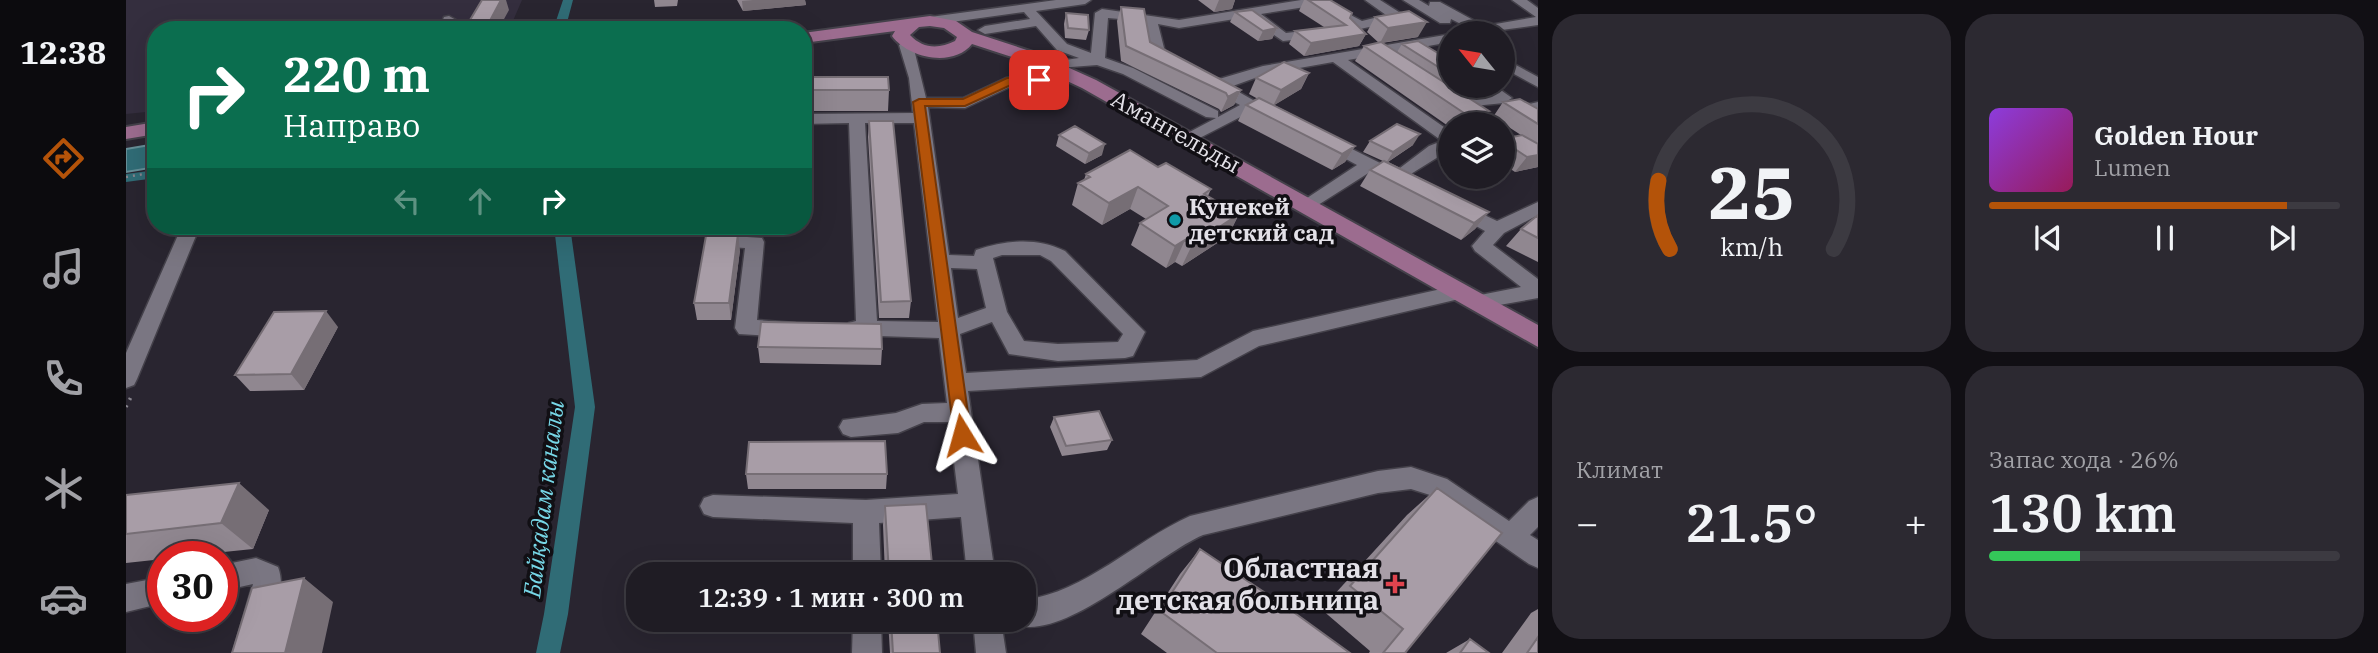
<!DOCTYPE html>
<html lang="ru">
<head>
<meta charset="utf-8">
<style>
	body { margin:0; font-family:"IBM Plex Serif",serif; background:#2c2931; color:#f1f3f6; height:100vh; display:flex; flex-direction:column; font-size:26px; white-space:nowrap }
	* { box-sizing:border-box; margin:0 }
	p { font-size:23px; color:#a1a1a6 }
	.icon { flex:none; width:38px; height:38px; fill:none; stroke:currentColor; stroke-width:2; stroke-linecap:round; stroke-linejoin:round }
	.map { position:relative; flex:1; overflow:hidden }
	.panel { display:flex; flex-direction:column; gap:14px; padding:14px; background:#110f14; width:840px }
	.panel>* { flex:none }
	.hud { position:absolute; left:21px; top:21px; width:665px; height:214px; border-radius:28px; box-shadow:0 7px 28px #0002,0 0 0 2px #3c3a41; background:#0b6e4f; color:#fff; overflow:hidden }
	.needle { width:46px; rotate:300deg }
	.fabs { position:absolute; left:1312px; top:21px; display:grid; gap:14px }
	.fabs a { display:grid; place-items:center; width:77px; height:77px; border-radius:50%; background:#1f1c24; box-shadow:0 7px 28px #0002,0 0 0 2px #3c3a41; font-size:35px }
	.speed { position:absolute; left:21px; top:541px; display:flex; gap:14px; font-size:35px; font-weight:700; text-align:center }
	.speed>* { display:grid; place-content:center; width:91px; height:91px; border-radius:50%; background:#1f1c24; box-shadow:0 7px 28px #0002,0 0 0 2px #3c3a41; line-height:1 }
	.speed .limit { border:10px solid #d22; background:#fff; color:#111 }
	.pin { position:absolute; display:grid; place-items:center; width:60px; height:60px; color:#fff; margin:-30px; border-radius:14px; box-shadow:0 4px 10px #0006 }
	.me { position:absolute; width:77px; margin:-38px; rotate:352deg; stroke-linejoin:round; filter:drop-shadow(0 0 5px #0008) }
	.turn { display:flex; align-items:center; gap:24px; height:147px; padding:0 21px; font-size:32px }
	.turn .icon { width:91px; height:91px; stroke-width:2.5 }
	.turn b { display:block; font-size:49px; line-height:60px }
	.lanes { display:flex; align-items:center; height:66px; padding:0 21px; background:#0003; justify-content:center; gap:35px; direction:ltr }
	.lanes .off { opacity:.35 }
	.big { font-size:52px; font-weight:600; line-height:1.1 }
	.panel .card { flex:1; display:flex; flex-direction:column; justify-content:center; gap:10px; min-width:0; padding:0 24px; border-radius:28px; background:#2c2931 }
	.panel .dial { align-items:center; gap:0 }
	.dial svg { height:182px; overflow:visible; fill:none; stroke:#3c3a41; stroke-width:7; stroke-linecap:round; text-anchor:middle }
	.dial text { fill:#f1f3f6; stroke:none }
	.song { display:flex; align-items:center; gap:21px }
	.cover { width:84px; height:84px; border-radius:10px; background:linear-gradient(135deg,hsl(270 70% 55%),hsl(330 70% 35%)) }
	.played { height:7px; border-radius:4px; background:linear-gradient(90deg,#b45309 85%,#3c3a41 85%) }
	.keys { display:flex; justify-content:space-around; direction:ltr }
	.heat { display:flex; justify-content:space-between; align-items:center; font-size:38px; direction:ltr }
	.charge { height:10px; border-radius:5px; background:linear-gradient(90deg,#34c759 26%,#3c3a41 0) }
	.panel .tiles { flex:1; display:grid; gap:14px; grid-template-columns:repeat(2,1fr) }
	.trip { position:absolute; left:500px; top:562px; width:410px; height:70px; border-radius:28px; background:#1f1c24; box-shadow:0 7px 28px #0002,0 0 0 2px #3c3a41; font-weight:600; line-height:70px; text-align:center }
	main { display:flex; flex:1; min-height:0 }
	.tab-bar { display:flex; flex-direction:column; width:126px; justify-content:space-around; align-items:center; background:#0c0b0e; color:#a1a1a6 }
	.tab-bar .icon { width:49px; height:49px }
	.tab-bar .current { color:#b45309 }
	.tab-bar b { font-size:32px; color:#f1f3f6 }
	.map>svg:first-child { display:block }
</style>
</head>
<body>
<main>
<nav class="tab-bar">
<b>12:38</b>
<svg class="icon current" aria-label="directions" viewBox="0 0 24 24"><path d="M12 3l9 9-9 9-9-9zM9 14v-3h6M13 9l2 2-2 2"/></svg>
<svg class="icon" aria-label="music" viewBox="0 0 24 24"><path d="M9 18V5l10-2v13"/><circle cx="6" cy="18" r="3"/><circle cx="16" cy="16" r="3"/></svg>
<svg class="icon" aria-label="phone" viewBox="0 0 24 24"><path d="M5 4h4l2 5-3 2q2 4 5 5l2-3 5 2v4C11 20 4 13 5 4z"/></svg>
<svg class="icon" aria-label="climate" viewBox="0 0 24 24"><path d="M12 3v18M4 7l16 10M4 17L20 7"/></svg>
<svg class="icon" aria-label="car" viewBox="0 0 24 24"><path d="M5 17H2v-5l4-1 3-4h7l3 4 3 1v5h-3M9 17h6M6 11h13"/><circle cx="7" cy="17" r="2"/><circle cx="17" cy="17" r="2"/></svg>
</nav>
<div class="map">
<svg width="1412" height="653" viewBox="0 0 1412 653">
	<rect width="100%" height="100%" fill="#292530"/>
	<!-- built -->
	<path fill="#342e3e" d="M0,0H396L383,30H30V111L0,114Z"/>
	<!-- water -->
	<path fill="#306c76" stroke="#668f98" stroke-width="2" d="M30,144V167L0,172V149Z"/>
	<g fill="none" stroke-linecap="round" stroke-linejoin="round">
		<!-- canal -->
		<path fill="#306c76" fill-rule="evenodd" d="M437,0H447L439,30H427Z
			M30,170V178L0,182V174Z
			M428,226H444L469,407L442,614L434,653H410L418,614L449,407Z"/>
		<defs>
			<path id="minor" d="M930,0H965L959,4L910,11L941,44L965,53L969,13L976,9L1053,20L1175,0H1205L1202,3L1236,21L1260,15L1239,0H1254L1276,14V20L1234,29L1197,10L1195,7L1198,4L1135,14L1160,33L1194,29L1201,33L1194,37L1157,41L1121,17L1053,28L1032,24L1040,56L1053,65L1046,69L1026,58L1018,21L982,18L979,58L1007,68L1092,111V117L1114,105L1085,90L1080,85L1083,82L1137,66L1325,34V42L1222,60L1325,132V149L1280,177L1283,180L1280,184H1268L1244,172L1181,212L1175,210L1172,206L1175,202L1231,165L1194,145L1192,142L1194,139H1206L1270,171L1303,146L1316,141L1207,62L1140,74L1104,87L1157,117L1149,122L1126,111L1062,144L1054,139L1056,136L1090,118L1080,117L997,74L971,65L919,69L917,66L919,63L953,58L931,50L910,26L859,34L852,30L859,26L904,19L898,12L804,25L797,21L804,17Z
				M1277,0H1293L1303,6L1304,2H1314L1358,26L1410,17L1386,0H1401L1412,8V25L1353,33L1325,19L1324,23H1314Z
				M323,16L330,20L327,30H313L318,17Z
				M780,41L787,45L800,98H837L880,78L945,70L947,73L945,76L913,84L888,85L839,108L802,107L823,255L848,256L850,250C880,240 911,237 939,251L1019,332L1007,356L999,358L932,361L883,354L866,322L834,334L840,373L1071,360L1127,331L1333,285L1340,287L1343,292L1340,297L1333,299L1133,346L1075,377L842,391L869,574H841L835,517L753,523L755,574H727V523L587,517L578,514L574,506L578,498L587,495L740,500L832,494L823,422H798L772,433L725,437L717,434L713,427L717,420L770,413L796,404L821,403L813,338L723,335L719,329L723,323L730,321L723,123L677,124V114L787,113L783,78L773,45ZM739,123H788L812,322L751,321ZM876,255H914L925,261L997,334L992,342L932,344L898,341L881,312L867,258ZM825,268L851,269L860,308L832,318Z
				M1377,58L1412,77V87L1377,68Z
				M1352,86H1369L1386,98L1378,103L1328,108L1325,105L1328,102L1364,96Z
				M1412,102V112L1406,113L1412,116V128L1384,111L1386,108Z
				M1377,130L1412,151V163L1377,142Z
				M1331,202L1371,221L1412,202V215L1378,233L1367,245L1412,279V298L1351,309L1344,307L1341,302L1344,297L1395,287L1349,251L1346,246L1359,231L1325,212L1322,208L1325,204Z
				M56,226H74L11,379L8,385L0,388V353Z
				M589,226H607L606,236L636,238L638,242L631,320L669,323L673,329L669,335L662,337L613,334L609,328L619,248L588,246L586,242Z
				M1285,467L1321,479L1383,521L1403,501L1412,497V527L1404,535L1412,540V568L1403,564L1304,495L1285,489L1252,493L1077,535C1030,555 937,644 888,624L886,620H898V600C960,592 1008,541 1064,516L1252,471Z
				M130,558L152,567C162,592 144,628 137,653H107L127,584L96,591V565Z
				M37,577V603L0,612V584Z
				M727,620H755L756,653H726Z
				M847,620H875L880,653H850Z"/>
			<path id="major" d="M804,16L830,21L846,32L910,53L970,80L1412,325V347L956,88L898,61L846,44C827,68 782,58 766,36L769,31L677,43V33ZM804,26L818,28L831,37L829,41C813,49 797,49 784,35L793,27Z
				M30,122V134L0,139V127Z"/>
		</defs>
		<!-- minor casing -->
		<use href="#minor" stroke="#44414a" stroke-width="3"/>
		<!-- major casing -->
		<use href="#major" stroke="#44414a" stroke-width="4"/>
		<!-- path-far1 -->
		<path stroke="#88858e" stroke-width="2.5" stroke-dasharray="2 5" stroke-linecap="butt" d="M0,177L30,172"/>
		<!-- path -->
		<path stroke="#88858e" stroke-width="3.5" stroke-dasharray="2 6" stroke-linecap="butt" d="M0,407L7,393"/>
		<!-- minor -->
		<use href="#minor" fill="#7a7682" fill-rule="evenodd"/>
		<!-- major -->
		<use href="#major" fill="#9c6c8f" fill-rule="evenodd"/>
	</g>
	<!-- wall -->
	<path fill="#908790" d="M528,0H552L551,6L529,7Z
		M611,0H679L680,5L617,11Z
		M1072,0H1109L1106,9L1088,12Z
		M1178,0H1204L1240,34L1233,46L1178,56L1163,44L1169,31L1198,27L1173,11Z
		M995,7L1024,42L1115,90L1108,105L1095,112L1093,109L995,61L991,21Z
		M1109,12L1151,28L1146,39L1132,41L1104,22Z
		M940,13L963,30L960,40L939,38L938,24Z
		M1249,17L1292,37L1256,43L1271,52L1276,44L1325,61V86H1361L1355,94L1340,97L1363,111L1354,124H1325V128L1229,61L1238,46L1253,43L1241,32Z
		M1183,73L1175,89L1148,105L1229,146L1219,162L1206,170L1112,121L1120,105L1132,99L1123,94L1130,78Z
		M677,77L763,90L762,111H677Z
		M1377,102L1412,109V167L1389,172L1377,164V139L1395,135L1367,117Z
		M743,121L785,301L783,318H753L742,137Z
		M933,135L976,155L959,164L930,146Z
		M1244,141L1287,145L1262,162L1363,212L1349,229L1335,240L1234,186L1244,170L1257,161L1237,152Z
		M1032,167L1085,189L1082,196L1113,214L1102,236L1056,266L1049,262L1040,268L1005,245L1014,223L1020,219L1004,209L976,225L946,205L952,183L958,180L960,174Z
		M1412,215V262L1380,246L1395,229Z
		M552,226H585L584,229L553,230Z
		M614,250L605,320H571L568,303Z
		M212,327L178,390L124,391L109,375Z
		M632,347L756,349L755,365L634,363Z
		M928,417L986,440L981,450L936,456L924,427Z
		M620,474H761L760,489H622Z
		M1311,488L1279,653H1243L1244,651L1195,609L1281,515Z
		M0,495L143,510L127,549L59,556H37V559L0,563Z
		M759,506L807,574H759L757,525Z
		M1074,549L1224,653H1041L1015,634L1054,574Z
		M1412,609V653H1376L1405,613Z
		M762,620H811L814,653H764Z
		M1344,639L1363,653H1320Z"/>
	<!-- shaded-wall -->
	<path fill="#766e75" d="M375,0H380L383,10L372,30H359Z
		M627,0H679L680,5L617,11L616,1Z
		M1093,0H1109L1106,9L1088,12Z
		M1301,22L1292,37L1254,43L1262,28Z
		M1151,28L1146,39L1132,41L1137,31Z
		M1240,34L1233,46L1178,56L1185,43Z
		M30,73V85H29L21,74Z
		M1183,73L1175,89L1147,106L1155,90Z
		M1348,86H1361L1355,94L1336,97L1343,87Z
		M1115,90L1108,105L1095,112L1102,97Z
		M1363,111L1354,124H1335L1341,115Z
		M1294,134L1287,145L1260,163L1267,152Z
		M979,144L976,155L959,164L963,153Z
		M1229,146L1219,162L1206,170L1216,154Z
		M1412,155V167L1389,172L1401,157Z
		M1012,187L1004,209L976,225L983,203Z
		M1363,212L1349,229L1335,240L1348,223Z
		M1113,214L1102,236L1056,266L1066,245Z
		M612,234L614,250L605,320L603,303Z
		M1059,240L1049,262L1040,268L1049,246Z
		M200,311L212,327L178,390L165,374Z
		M113,483L143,510L127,549L95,523Z
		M178,578L207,602L196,653H159Z"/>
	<!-- building -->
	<path fill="#a89da7" stroke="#766e75" stroke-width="2" d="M356,0H375L359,30H338Z
		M1182,0H1204L1226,13L1224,18L1240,34L1185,43L1169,31L1220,25Z
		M995,7L1018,9L1024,42L1115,90L1102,97L1100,93L1000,46Z
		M1126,10L1151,28L1137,31L1109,12Z
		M1283,11L1301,22L1262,28L1249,17Z
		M940,13L962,15L963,30L942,28Z
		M1292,41L1325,61V75L1276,44Z
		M1255,42L1363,111L1341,115L1238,46Z
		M30,60V73L21,74Z
		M1158,62L1183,73L1155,90L1130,78Z
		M677,77H762L763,90H677Z
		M1133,98L1229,146L1216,154L1120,105Z
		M1394,99L1412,109V124L1377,102Z
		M743,121H767L785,301L755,302Z
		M1271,124L1294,134L1267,152L1244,141Z
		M949,126L979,144L963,153L933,135Z
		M1396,135L1412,144V155L1401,157L1377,141V139Z
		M1004,150L1032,167L1040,163L1085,189L1078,194L1113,214L1066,245L1059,240L1049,246L1014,223L1042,206L1012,187L983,203L952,183L964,177L960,174Z
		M1258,161L1363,212L1348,223L1244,170Z
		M1412,215V238L1395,229Z
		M581,230L612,234L603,303H568Z
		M200,311L165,374L109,375L148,312Z
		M635,322L755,324L756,349L632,347Z
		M973,411L986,440L940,446L928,417Z
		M759,441L761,474H620L623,442Z
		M113,483L95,523L0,534V495Z
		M1311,488L1376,533L1279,653H1257L1277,629L1224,586Z
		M800,504L807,574H763L759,506Z
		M1074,549L1166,611L1224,653H1091L1034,611Z
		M178,578L159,653H106L126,588Z
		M765,620H811L814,653H767Z
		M1412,637V653H1401Z
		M1344,639L1363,653H1334Z"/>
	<!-- route -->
	<path fill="#b45309" stroke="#753606" stroke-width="2" d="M913,76L917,77V82L887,84L839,106H799L845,435L843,440L836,442L830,440L828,435L787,102L793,99H837L881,78Z"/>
	<!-- markers -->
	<circle fill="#0f9aa8" stroke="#110f14" stroke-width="2.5" cx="1049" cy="220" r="7"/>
	<path fill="#e0444e" stroke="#110f14" stroke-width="2.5" d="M1265.5 573.5h7v7h7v7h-7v7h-7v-7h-7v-7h7z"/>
	<g text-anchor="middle" stroke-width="7" stroke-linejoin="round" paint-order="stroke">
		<!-- street labels -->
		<g font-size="23" fill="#e3e1e8" stroke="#110f14">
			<text transform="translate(1050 132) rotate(29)" y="8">Амангельды</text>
		</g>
		<!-- poi labels -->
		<g font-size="23" font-weight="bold" fill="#e3e1e8" stroke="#110f14" text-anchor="start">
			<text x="1063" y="215">Кунекей<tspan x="1063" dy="26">детский сад</tspan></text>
		</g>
		<!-- water labels -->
		<g font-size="24" font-style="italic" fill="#77d7e7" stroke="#110f14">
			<text transform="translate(418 499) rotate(-83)" y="8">Байқадам каналы</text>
		</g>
		<!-- near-poi labels -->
		<g font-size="28" font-weight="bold" fill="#e3e1e8" stroke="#110f14" text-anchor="end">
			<text x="1253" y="578">Областная<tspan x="1253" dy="32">детская больница</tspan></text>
		</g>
	</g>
</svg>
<div class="fabs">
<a><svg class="needle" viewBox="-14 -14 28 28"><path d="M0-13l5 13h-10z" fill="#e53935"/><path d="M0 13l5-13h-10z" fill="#a1a1a6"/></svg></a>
<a><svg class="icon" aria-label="layers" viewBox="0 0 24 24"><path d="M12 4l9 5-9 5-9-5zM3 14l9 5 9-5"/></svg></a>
</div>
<div class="speed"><div class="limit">30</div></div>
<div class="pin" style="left:913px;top:80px;background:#d93025"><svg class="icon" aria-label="arrive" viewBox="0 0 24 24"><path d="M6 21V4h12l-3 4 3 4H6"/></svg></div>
<svg class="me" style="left:836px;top:435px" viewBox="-20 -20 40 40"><path d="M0-17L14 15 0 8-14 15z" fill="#b45309" stroke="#fff" stroke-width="4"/></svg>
<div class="trip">12:39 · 1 мин · 300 m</div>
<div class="hud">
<div class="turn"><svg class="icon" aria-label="right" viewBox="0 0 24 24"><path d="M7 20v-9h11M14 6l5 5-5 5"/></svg><div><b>220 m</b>Направо</div></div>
<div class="lanes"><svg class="icon off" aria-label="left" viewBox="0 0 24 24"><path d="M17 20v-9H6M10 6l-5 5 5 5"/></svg><svg class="icon off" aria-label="ahead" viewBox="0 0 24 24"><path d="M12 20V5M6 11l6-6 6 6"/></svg><svg class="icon" aria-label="right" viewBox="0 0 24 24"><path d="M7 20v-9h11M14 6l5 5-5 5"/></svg></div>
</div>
</div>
<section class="panel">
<div class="tiles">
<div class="card dial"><svg viewBox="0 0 100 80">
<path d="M14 69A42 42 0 1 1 86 69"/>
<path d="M14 69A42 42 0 0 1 9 39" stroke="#b45309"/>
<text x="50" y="56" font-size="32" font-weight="700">25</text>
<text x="50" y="72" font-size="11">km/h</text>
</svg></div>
<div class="card">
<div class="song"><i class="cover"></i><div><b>Golden Hour</b><p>Lumen</p></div></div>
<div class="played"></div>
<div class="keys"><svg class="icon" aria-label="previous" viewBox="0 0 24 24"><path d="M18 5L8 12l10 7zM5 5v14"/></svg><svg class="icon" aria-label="pause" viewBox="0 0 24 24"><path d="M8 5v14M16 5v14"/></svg><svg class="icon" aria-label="next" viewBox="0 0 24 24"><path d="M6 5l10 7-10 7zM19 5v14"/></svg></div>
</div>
<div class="card"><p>Климат</p>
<div class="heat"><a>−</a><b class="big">21.5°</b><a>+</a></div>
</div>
<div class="card"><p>Запас хода · 26%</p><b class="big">130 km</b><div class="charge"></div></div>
</div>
</section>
</main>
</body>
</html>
